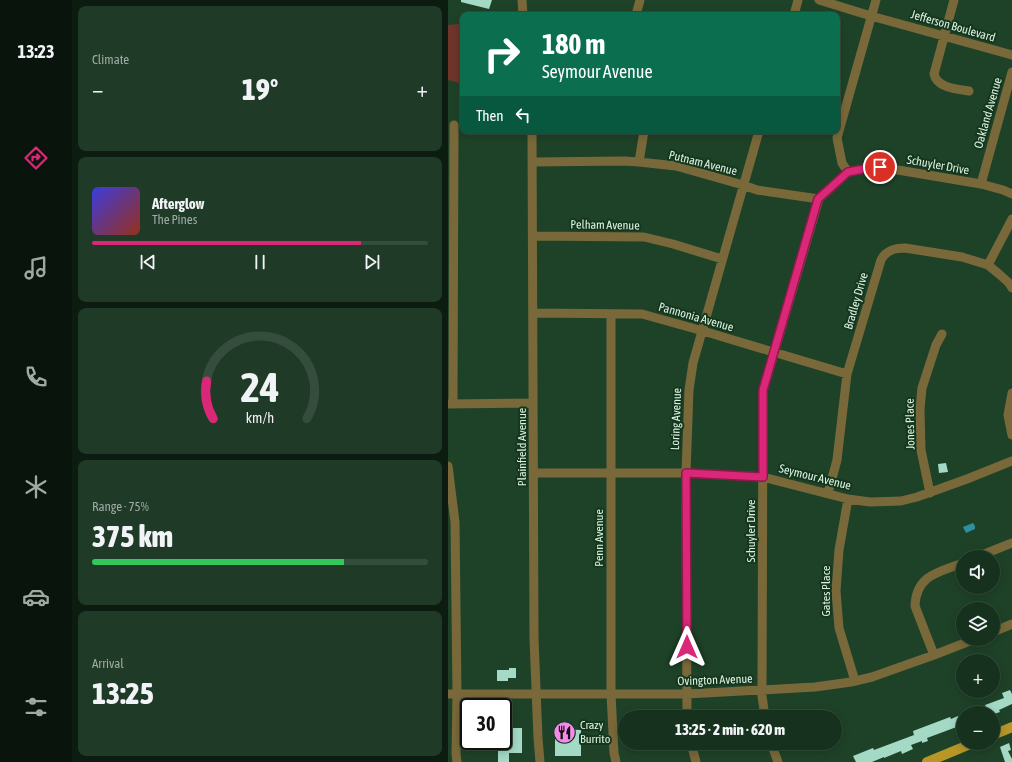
<!DOCTYPE html>
<html lang="en">
<head>
<meta charset="utf-8">
<style>
	body { margin:0; font-family:"Asap Condensed",sans-serif; background:#1f3a27; color:#f1f3f6; height:100vh; display:flex; flex-direction:column; font-size:15px; white-space:nowrap }
	* { box-sizing:border-box; margin:0 }
	p { font-size:13px; color:#9eaaa4 }
	.icon { flex:none; width:22px; height:22px; fill:none; stroke:currentColor; stroke-width:2; stroke-linecap:round; stroke-linejoin:round }
	.map { position:relative; flex:1; overflow:hidden }
	.sheet { display:flex; flex-direction:column; gap:6px; padding:6px; background:#0c1c10; width:376px }
	.sheet>* { flex:none }
	.banner { position:absolute; left:12px; top:12px; width:380px; height:122px; border-radius:8px; box-shadow:0 2px 10px #0003,0 0 0 1px #354d3c; background:#0b6e4f; color:#fff; overflow:hidden }
	.controls { position:absolute; left:508px; top:550px; display:grid; gap:8px }
	.controls a { display:grid; place-items:center; width:44px; height:44px; border-radius:50%; background:#16321e; box-shadow:0 2px 10px #0003,0 0 0 1px #354d3c; font-size:20px }
	.speed { position:absolute; left:12px; top:698px; display:flex; gap:8px; font-size:20px; font-weight:700; text-align:center }
	.speed>* { display:grid; place-content:center; width:52px; height:52px; border-radius:50%; background:#16321e; box-shadow:0 2px 10px #0003,0 0 0 1px #354d3c; line-height:1 }
	.speed .limit { border:2px solid #111; border-radius:6px; background:#fff; color:#111 }
	.pin { position:absolute; display:grid; place-items:center; width:34px; height:34px; color:#fff; margin:-17px; border:2px solid #fff; border-radius:50%; box-shadow:0 1px 4px #0007 }
	.me { position:absolute; width:44px; margin:-22px; rotate:0deg; stroke-linejoin:round; filter:drop-shadow(0 0 3px #0008) }
	.turn { display:flex; align-items:center; gap:14px; height:84px; padding:0 16px; font-size:18px }
	.turn .icon { width:52px; height:52px; stroke-width:2.5 }
	.turn b { display:block; font-size:28px; line-height:34px }
	.then { display:flex; align-items:center; height:38px; padding:0 16px; background:#0003; gap:8px; font-size:15px }
	.big { font-size:30px; font-weight:800; line-height:1.1 }
	.sheet .widget { flex:1; display:flex; flex-direction:column; justify-content:center; gap:6px; min-width:0; padding:0 14px; border-radius:8px; background:#1f3a27 }
	.sheet .dial { align-items:center; gap:0 }
	.dial svg { height:104px; overflow:visible; fill:none; stroke:#354d3c; stroke-width:7; stroke-linecap:round; text-anchor:middle }
	.dial text { fill:#f1f3f6; stroke:none }
	.song { display:flex; align-items:center; gap:12px }
	.cover { width:48px; height:48px; border-radius:6px; background:linear-gradient(135deg,hsl(240 70% 55%),hsl(10 70% 35%)) }
	.played { height:4px; border-radius:2px; background:linear-gradient(90deg,#db2777 80%,#354d3c 80%) }
	.keys { display:flex; justify-content:space-around; direction:ltr }
	.heat { display:flex; justify-content:space-between; align-items:center; font-size:22px; direction:ltr }
	.charge { height:6px; border-radius:3px; background:linear-gradient(90deg,#34c759 75%,#354d3c 0) }
	.trip { position:absolute; left:170px; top:710px; width:224px; height:40px; border-radius:20px; background:#16321e; box-shadow:0 2px 10px #0003,0 0 0 1px #354d3c; font-weight:800; line-height:40px; text-align:center }
	main { display:flex; flex:1; min-height:0 }
	.tabs { display:flex; flex-direction:column; width:72px; justify-content:space-around; align-items:center; background:#09140c; color:#9eaaa4 }
	.tabs .icon { width:28px; height:28px }
	.tabs .current { color:#db2777 }
	.tabs b { font-size:18px; color:#f1f3f6 }
	.map>svg:first-child { display:block }
</style>
</head>
<body>
<main>
<nav class="tabs">
<b>13:23</b>
<svg class="icon current" aria-label="directions" viewBox="0 0 24 24"><path d="M12 3l9 9-9 9-9-9zM9 14v-3h6M13 9l2 2-2 2"/></svg>
<svg class="icon" aria-label="music" viewBox="0 0 24 24"><path d="M9 18V5l10-2v13"/><circle cx="6" cy="18" r="3"/><circle cx="16" cy="16" r="3"/></svg>
<svg class="icon" aria-label="phone" viewBox="0 0 24 24"><path d="M5 4h4l2 5-3 2q2 4 5 5l2-3 5 2v4C11 20 4 13 5 4z"/></svg>
<svg class="icon" aria-label="climate" viewBox="0 0 24 24"><path d="M12 3v18M4 7l16 10M4 17L20 7"/></svg>
<svg class="icon" aria-label="car" viewBox="0 0 24 24"><path d="M5 17H2v-5l4-1 3-4h7l3 4 3 1v5h-3M9 17h6M6 11h13"/><circle cx="7" cy="17" r="2"/><circle cx="17" cy="17" r="2"/></svg>
<svg class="icon" aria-label="filters" viewBox="0 0 24 24"><path d="M4 7h16M4 17h16"/><circle cx="9" cy="7" r="2"/><circle cx="15" cy="17" r="2"/></svg>
</nav>
<section class="sheet">
<div class="widget"><p>Climate</p>
<div class="heat"><a>−</a><b class="big">19°</b><a>+</a></div>
</div>
<div class="widget">
<div class="song"><i class="cover"></i><div><b>Afterglow</b><p>The Pines</p></div></div>
<div class="played"></div>
<div class="keys"><svg class="icon" aria-label="previous" viewBox="0 0 24 24"><path d="M18 5L8 12l10 7zM5 5v14"/></svg><svg class="icon" aria-label="pause" viewBox="0 0 24 24"><path d="M8 5v14M16 5v14"/></svg><svg class="icon" aria-label="next" viewBox="0 0 24 24"><path d="M6 5l10 7-10 7zM19 5v14"/></svg></div>
</div>
<div class="widget dial"><svg viewBox="0 0 100 80">
<path d="M14 69A42 42 0 1 1 86 69"/>
<path d="M14 69A42 42 0 0 1 9 40" stroke="#db2777"/>
<text x="50" y="56" font-size="32" font-weight="700">24</text>
<text x="50" y="72" font-size="11">km/h</text>
</svg></div>
<div class="widget"><p>Range · 75%</p><b class="big">375 km</b><div class="charge"></div></div>
<div class="widget"><p>Arrival</p><b class="big">13:25</b></div>
</section>
<div class="map">
<svg width="564" height="762" viewBox="0 0 564 762">
	<rect width="100%" height="100%" fill="#1e4228"/>
	<!-- green -->
	<path fill="#6e352b" d="M11,24L15,25V84L0,80V25Z"/>
	<!-- water -->
	<path fill="#2e8f9f" d="M525,523L527,526V529L518,533L515,527Z"/>
	<!-- building -->
	<path fill="#a4d9c6" d="M13,0H44L41,9L13,2Z
		M498,463L500,472L491,473L490,464Z
		M61,668H68V678H60V681H49V670H61Z
		M562,690L564,694V704L551,710L552,712L546,714L545,713H540L537,705L556,698L554,693Z
		M55,705H60V728H74V753H61V762H50V743H53V741H55Z
		M510,716L514,725L479,738L480,741L474,743V741L463,745L465,749L454,754L453,751L436,758V757L424,762H408L405,756L425,748L426,750L466,735L465,731L502,717L503,719Z
		M107,729L133,730V756H107Z
		M561,743L563,750L560,751L564,759V762H557L552,747Z"/>
	<g fill="none" stroke-linecap="round" stroke-linejoin="round">
		<!-- minor -->
		<path stroke="#79693a" stroke-width="9" d="M74,0L75,15
			M371,0L423,16L564,55
			M506,0L486,74C489,88 509,89 521,91
			M188,15L192,0
			M346,15L350,0
			M84,131L86,639L90,738L92,762
			M85,162L176,161L191,162L228,166L295,185L309,190L371,199
			M191,162L196,131
			M400,172L394,163L389,138L428,0
			M533,184L564,72
			M85,236L196,237L225,244L274,259
			M540,265L564,219
			M85,313L194,314L255,331L399,374
			M163,314V694L166,753L168,762
			M564,393L560,415L564,435
			M0,404L85,403
			M5,404L6,125
			M0,466L7,522L9,694L8,754L9,762
			M86,473H238L315,477L400,499L422,502L453,501L469,497L519,479L564,461
			M380,493L389,460L399,374L433,260C438,250 447,248 457,248L514,257L540,265L551,274L561,283L564,288
			M482,493L473,450L472,409L474,388L488,345L494,334
			M400,499L391,550L388,591L391,628L407,681
			M529,557L564,543
			M545,632L564,624
			M486,655L467,606C468,575 491,572 515,563
			M0,694H239L367,687L403,682L424,677L486,655L527,639
			M239,717L238,473L241,390L245,363L311,131
			M317,717L314,696L315,391L371,199L400,172L416,169L432,167L533,184L555,190L564,194
			M243,743L248,762
			M323,743L330,762"/>
		<!-- major -->
		<path stroke="#b89627" stroke-width="10" d="M545,735L564,727
			M479,762L525,743"/>
	</g>
	<g fill="none" stroke-linecap="round" stroke-linejoin="round">
		<defs>
			<path id="route" d="M239,647L238,473L315,477V390L370,199L400,172L416,169L432,167"/>
		</defs>
		<!-- route casing -->
		<use href="#route" stroke="#8e194d" stroke-width="10"/>
		<!-- route -->
		<use href="#route" stroke="#db2777" stroke-width="7"/>
	</g>
	<!-- icons -->
	<defs>
		<symbol id="restaurant-disc" viewBox="-11 -11 22 22"><circle r="9.5" fill="#f788ec" stroke="#14371e"/><path d="M-5-6h1v4h1v-4h1v4h1v-4h1v5L-1.5 .5V6h-2V.5L-5-1ZM5-6V6H3V1.5H1.5Q1.5-4 5-6Z" fill="#111"/></symbol>
	</defs>
	<g fill-rule="evenodd">
		<use href="#restaurant-disc" x="104" y="720" width="25" height="25"/>
	</g>
	<g text-anchor="middle" stroke-width="4" stroke-linejoin="round" paint-order="stroke">
		<!-- street labels -->
		<g font-size="12" fill="#def2e2" stroke="#14371e">
			<text transform="translate(505 26) rotate(16)" y="4">Jefferson Boulevard</text>
			<text transform="translate(540 113) rotate(-74)" y="4">Oakland Avenue</text>
			<text transform="translate(255 163) rotate(14)" y="4">Putnam Avenue</text>
			<text transform="translate(490 165) rotate(10)" y="4">Schuyler Drive</text>
			<text transform="translate(157 225) rotate(1)" y="4">Pelham Avenue</text>
			<text transform="translate(408 301) rotate(-74)" y="4">Bradley Drive</text>
			<text transform="translate(248 317) rotate(16)" y="4">Pannonia Avenue</text>
			<text transform="translate(228 419) rotate(-88)" y="4">Loring Avenue</text>
			<text transform="translate(462 424) rotate(-91)" y="4">Jones Place</text>
			<text transform="translate(74 447) rotate(-90)" y="4">Plainfield Avenue</text>
			<text transform="translate(367 477) rotate(14)" y="4">Seymour Avenue</text>
			<text transform="translate(303 531) rotate(-90)" y="4">Schuyler Drive</text>
			<text transform="translate(151 538) rotate(-90)" y="4">Penn Avenue</text>
			<text transform="translate(378 591) rotate(-90)" y="4">Gates Place</text>
			<text transform="translate(267 680) rotate(-2)" y="4">Ovington Avenue</text>
		</g>
		<!-- poi labels -->
		<g font-size="12" fill="#def2e2" stroke="#14371e" text-anchor="start">
			<text x="132" y="729">Crazy<tspan x="132" dy="14">Burrito</tspan></text>
		</g>
	</g>
</svg>
<div class="controls">
<a><svg class="icon" aria-label="sound" viewBox="0 0 24 24"><path d="M4 9h4l5-4v14l-5-4H4zM17 9q2 3 0 6"/></svg></a>
<a><svg class="icon" aria-label="layers" viewBox="0 0 24 24"><path d="M12 4l9 5-9 5-9-5zM3 14l9 5 9-5"/></svg></a>
<a>+</a>
<a>−</a>
</div>
<div class="speed"><div class="limit">30</div></div>
<div class="pin" style="left:432px;top:167px;background:#d93025"><svg class="icon" aria-label="arrive" viewBox="0 0 24 24"><path d="M6 21V4h12l-3 4 3 4H6"/></svg></div>
<svg class="me" style="left:239px;top:647px" viewBox="-20 -20 40 40"><path d="M0-17L14 15 0 8-14 15z" fill="#db2777" stroke="#fff" stroke-width="4"/></svg>
<div class="trip">13:25 · 2 min · 620 m</div>
<div class="banner">
<div class="turn"><svg class="icon" aria-label="right" viewBox="0 0 24 24"><path d="M7 20v-9h11M14 6l5 5-5 5"/></svg><div><b>180 m</b>Seymour Avenue</div></div>
<div class="then">Then<svg class="icon" aria-label="left" viewBox="0 0 24 24"><path d="M17 20v-9H6M10 6l-5 5 5 5"/></svg></div>
</div>
</div>
</main>
</body>
</html>
